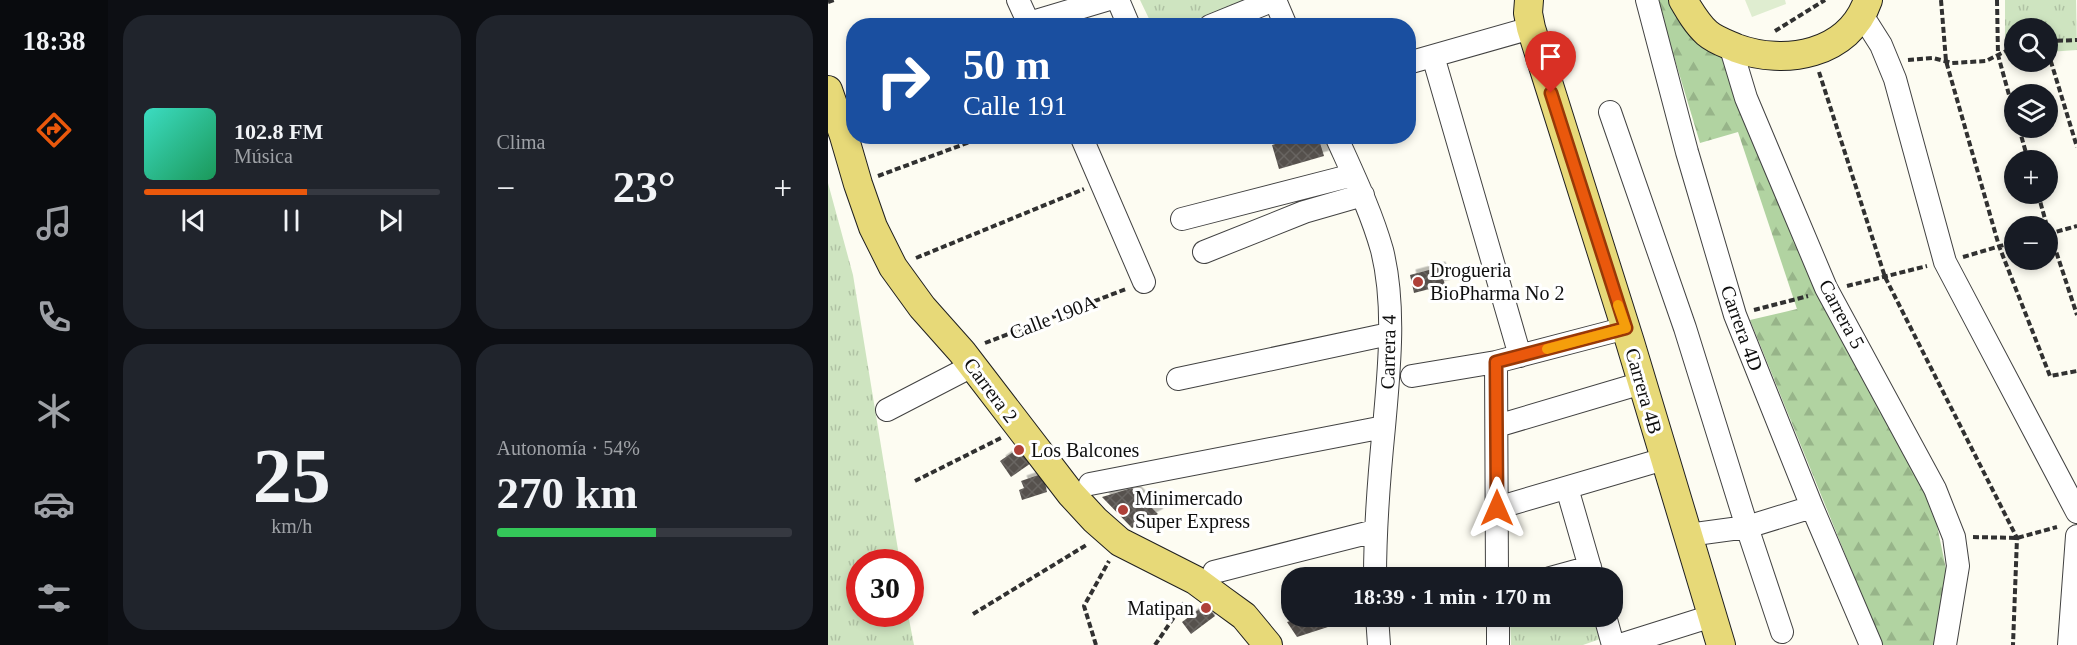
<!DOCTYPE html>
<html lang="es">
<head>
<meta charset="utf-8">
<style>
	body { margin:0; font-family:"Times New Roman",serif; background:#20242c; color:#f1f3f6; height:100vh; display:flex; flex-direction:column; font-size:22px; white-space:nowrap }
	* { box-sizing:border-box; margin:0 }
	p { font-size:20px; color:#9ea1a6 }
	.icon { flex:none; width:33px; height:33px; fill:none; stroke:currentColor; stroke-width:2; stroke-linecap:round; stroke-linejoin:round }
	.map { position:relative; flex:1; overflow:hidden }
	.side { display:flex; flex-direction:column; gap:15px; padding:15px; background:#0d0f14; width:720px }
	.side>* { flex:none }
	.top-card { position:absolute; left:18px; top:18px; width:570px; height:126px; border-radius:24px; box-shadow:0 3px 9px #0003; background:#1a4fa0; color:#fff; overflow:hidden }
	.controls { position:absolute; left:1176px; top:18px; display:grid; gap:12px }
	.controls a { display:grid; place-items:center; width:54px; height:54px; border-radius:50%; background:#171b24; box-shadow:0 3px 9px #0003; font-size:30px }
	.speed { position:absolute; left:18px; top:549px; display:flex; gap:12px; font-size:30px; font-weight:700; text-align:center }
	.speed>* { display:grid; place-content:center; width:78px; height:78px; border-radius:50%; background:#171b24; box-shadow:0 3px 9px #0003; line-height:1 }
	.speed .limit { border:9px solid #d22; background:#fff; color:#111 }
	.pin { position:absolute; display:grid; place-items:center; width:51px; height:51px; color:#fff; margin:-62px -26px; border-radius:50% 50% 50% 0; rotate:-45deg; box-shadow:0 0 6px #0007 }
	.pin .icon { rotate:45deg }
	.me { position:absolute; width:66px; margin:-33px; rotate:0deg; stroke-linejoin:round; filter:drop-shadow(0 0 4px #0008) }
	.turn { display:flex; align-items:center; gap:21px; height:126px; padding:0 18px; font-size:27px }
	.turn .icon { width:78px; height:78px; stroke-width:2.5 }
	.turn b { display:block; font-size:42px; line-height:51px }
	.big { font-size:45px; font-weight:800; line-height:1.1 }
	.side .tile { flex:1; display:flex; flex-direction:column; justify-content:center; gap:9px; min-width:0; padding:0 21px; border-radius:24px; background:#20242c }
	.side .dial { align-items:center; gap:0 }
	.dial b { font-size:78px; line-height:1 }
	.song { display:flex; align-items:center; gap:18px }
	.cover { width:72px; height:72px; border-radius:9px; background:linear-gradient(135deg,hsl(170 70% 55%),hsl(150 70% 35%)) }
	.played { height:6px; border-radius:3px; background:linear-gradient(90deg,#ea580c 55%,#363941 55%) }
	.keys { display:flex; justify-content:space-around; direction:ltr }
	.heat { display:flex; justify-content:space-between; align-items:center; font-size:33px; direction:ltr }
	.charge { height:9px; border-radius:4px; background:linear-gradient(90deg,#34c759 54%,#363941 0) }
	.side .tiles { flex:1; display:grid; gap:15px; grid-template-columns:repeat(2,1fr) }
	.trip { position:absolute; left:453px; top:567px; width:342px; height:60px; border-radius:24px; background:#171b24; box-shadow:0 3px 9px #0003; font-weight:800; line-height:60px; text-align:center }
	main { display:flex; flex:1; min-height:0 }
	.tabs { display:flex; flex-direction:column; width:108px; justify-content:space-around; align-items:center; background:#090b0e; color:#9ea1a6 }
	.tabs .icon { width:42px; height:42px }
	.tabs .selected { color:#ea580c }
	.tabs b { font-size:27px; color:#f1f3f6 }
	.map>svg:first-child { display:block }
</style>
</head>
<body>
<main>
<nav class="tabs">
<b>18:38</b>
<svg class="icon selected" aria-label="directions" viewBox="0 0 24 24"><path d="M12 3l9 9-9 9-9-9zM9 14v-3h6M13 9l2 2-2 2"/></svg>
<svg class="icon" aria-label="music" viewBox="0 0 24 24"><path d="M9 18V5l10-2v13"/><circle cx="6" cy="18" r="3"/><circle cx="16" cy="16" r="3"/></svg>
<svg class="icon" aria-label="phone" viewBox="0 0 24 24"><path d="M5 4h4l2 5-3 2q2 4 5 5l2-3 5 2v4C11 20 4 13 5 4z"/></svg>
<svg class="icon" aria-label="climate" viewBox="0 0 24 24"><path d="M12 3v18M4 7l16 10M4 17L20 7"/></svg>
<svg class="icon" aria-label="car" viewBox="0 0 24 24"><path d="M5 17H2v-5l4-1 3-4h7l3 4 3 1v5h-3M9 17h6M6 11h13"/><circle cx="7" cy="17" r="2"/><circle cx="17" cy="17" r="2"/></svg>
<svg class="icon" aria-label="filters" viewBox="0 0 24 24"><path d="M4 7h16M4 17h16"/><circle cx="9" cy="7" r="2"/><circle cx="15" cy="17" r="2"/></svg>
</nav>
<section class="side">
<div class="tiles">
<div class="tile">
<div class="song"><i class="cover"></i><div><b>102.8 FM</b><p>Música</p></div></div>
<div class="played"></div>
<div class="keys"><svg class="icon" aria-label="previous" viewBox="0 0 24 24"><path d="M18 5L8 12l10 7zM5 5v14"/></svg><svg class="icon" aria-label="pause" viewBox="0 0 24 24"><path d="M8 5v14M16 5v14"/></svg><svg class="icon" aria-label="next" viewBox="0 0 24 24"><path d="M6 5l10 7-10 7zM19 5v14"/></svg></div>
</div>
<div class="tile"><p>Clima</p>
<div class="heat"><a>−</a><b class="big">23°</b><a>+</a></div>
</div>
<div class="tile dial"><b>25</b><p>km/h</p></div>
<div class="tile"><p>Autonomía · 54%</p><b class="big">270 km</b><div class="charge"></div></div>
</div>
</section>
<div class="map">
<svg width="1249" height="645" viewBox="0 0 1249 645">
	<defs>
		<pattern id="grass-tufts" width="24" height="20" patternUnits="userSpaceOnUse" patternTransform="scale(1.5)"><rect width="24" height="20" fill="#cee4c0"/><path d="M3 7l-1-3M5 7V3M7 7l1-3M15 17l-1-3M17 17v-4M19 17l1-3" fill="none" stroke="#b0c2a4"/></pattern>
		<pattern id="forest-firs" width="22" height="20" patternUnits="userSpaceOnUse" patternTransform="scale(1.5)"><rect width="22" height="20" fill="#b1d3a1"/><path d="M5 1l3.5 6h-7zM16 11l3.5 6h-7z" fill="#97b489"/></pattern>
		<pattern id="building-cross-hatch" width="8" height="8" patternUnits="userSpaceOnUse" patternTransform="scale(1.5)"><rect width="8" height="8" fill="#56514d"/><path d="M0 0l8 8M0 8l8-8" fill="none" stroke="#696562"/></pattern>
		<filter id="shadow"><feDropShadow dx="5.5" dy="-5.5" stdDeviation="0" flood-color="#0004"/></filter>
	</defs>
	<rect width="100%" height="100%" fill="#fdfcf2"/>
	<!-- grass -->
	<path fill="url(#grass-tufts)" d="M312,0H420L350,26L324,25Z
		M1177,0H1248L1249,50L1220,52V28H1186V54L1177,55Z
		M0,183L25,275L72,562H32V614H80L86,645H0Z
		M682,617H768L775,638L755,645H683Z"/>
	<!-- forest -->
	<path fill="url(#forest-firs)" d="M829,0H842L871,45L892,50L1106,511L1123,593L1115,645H1054L922,320L969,309L910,132L872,143Z"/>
	<!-- pitch -->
	<path fill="#dfedd0" d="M917,0H957L958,4L924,17Z"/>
	<!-- building -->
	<path fill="url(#building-cross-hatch)" filter="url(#shadow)" d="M474,136H490L496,156L451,169L444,145Z
		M612,267L617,285L586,293L582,275Z
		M195,445L206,461L183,477L172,461Z
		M219,472L222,481L217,483L219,492L194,500L191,490L196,488L193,481Z
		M304,488L330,514L304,528L274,497Z
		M378,604L387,616L363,634L354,622Z
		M477,616H500L503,626L469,637L459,622Z"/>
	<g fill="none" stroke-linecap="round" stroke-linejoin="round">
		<defs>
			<path id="minor" d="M190,0L202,26
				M290,0L301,26
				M447,0L458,26
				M819,0L859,152L907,315L984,507L1043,645
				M1034,15L1053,45L1067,79L1117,262L1249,512
				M201,23L278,0
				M382,26L446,0
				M902,45L918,98L998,288L1107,489L1126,537L1130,566L1117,645
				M605,56L692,356
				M580,63L703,28
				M782,112L857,328L919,527L954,632
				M253,136L316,282
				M508,136C525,174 543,211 554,250C568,306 561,371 556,427C551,477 547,527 547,578
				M354,219L525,175
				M376,252L476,212L535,195
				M668,362L669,578
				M584,376L668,362L798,328
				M350,379L561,334
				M59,410L144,366
				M669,426L814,383
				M262,484L556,427
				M739,488L765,578
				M669,508L836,459
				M860,535L919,527L984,507
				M386,572L547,531
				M722,578L762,567
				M549,616L551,645
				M670,616V645
				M777,616L785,645
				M792,645L884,616
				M1241,645L1249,536"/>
			<path id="major" d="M701,0L700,13L703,28L802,342L893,645
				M855,0C862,12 869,24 879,33C887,40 899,44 908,48C957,66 1021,55 1040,0
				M0,90L16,136L30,184L45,227L65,267L94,307L134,352L243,494L267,520L292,542L367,580L394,600L416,616L440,645"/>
		</defs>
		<!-- minor casing -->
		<use href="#minor" stroke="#424242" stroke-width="24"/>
		<!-- major casing -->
		<use href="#major" stroke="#202020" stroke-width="30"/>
		<!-- path -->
		<path stroke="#313131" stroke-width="4" stroke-dasharray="6 3" stroke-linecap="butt" d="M1113,0L1118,61L1171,246L1222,376L1249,371
			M1169,0L1170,55L1186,113
			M0,2L6,0
			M947,31L997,0
			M1220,41L1249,40
			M1220,52L1249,147
			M1080,60L1105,58L1124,63L1158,61L1186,47
			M991,72L1057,277L1189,538L1185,645
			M1191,128L1200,160
			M50,176L158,136
			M1210,194L1219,226
			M1220,227L1249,315
			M1220,234L1249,226
			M1135,257L1186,242
			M88,258L256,189
			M1019,286L1099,266
			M926,310L980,296
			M157,343L298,289
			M87,481L173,438
			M1145,537L1189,538L1229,527
			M145,614L260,544
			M268,645L256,606L281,561
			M327,645L357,601"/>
		<!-- minor -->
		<use href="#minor" stroke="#fff" stroke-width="22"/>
		<!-- major -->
		<use href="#major" stroke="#e7d978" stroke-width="28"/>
	</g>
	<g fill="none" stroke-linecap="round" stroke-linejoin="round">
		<defs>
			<path id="route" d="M669,508L668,362L798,328L723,93"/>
		</defs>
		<!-- route casing -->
		<use href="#route" stroke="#983908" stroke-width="15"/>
		<!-- route -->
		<use href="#route" stroke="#ea580c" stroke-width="10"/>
		<!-- slow -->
		<path stroke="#f59e0b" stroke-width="10" d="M719,349L798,328L790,305"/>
	</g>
	<!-- markers -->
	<g fill="#ae4038" stroke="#fff" stroke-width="2">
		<circle cx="590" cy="282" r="6"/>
		<circle cx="191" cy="450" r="6"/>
		<circle cx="295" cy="510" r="6"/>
		<circle cx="378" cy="608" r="6"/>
	</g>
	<g text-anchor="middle" stroke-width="6" stroke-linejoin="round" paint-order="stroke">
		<!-- poi labels -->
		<g font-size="20" fill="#0f0f0f" stroke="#fff" text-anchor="start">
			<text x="602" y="277">Drogueria<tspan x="602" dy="23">BioPharma No 2</tspan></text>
			<text x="203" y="457">Los Balcones</text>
			<text x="307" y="505">Minimercado<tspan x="307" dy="23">Super Express</tspan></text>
			<text x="366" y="615" text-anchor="end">Matipan</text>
		</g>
		<!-- street labels -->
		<g font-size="20" fill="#0f0f0f" stroke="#fff">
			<text transform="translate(1014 314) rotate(62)" y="7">Carrera 5</text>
			<text transform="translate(225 317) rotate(-21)" y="7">Calle 190A</text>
			<text transform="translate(914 328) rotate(70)" y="7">Carrera 4D</text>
			<text transform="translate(560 352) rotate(-89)" y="7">Carrera 4</text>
			<text transform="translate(163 390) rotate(53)" y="7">Carrera 2</text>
			<text transform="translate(816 391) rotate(74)" y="7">Carrera 4B</text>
		</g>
	</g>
</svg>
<div class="controls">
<a><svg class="icon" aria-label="search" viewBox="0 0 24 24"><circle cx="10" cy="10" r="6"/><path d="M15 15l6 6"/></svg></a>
<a><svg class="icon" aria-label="layers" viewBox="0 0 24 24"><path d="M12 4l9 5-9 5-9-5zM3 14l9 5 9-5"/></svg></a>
<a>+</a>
<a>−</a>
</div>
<div class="speed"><div class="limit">30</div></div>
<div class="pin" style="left:723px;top:93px;background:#d93025"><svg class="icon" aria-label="arrive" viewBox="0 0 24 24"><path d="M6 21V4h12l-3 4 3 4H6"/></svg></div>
<svg class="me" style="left:669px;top:508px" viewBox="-20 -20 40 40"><path d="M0-17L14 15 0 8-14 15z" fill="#ea580c" stroke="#fff" stroke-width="4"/></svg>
<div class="trip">18:39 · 1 min · 170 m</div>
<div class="top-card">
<div class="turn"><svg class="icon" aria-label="right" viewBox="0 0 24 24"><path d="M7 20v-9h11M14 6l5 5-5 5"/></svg><div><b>50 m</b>Calle 191</div></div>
</div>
</div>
</main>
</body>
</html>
